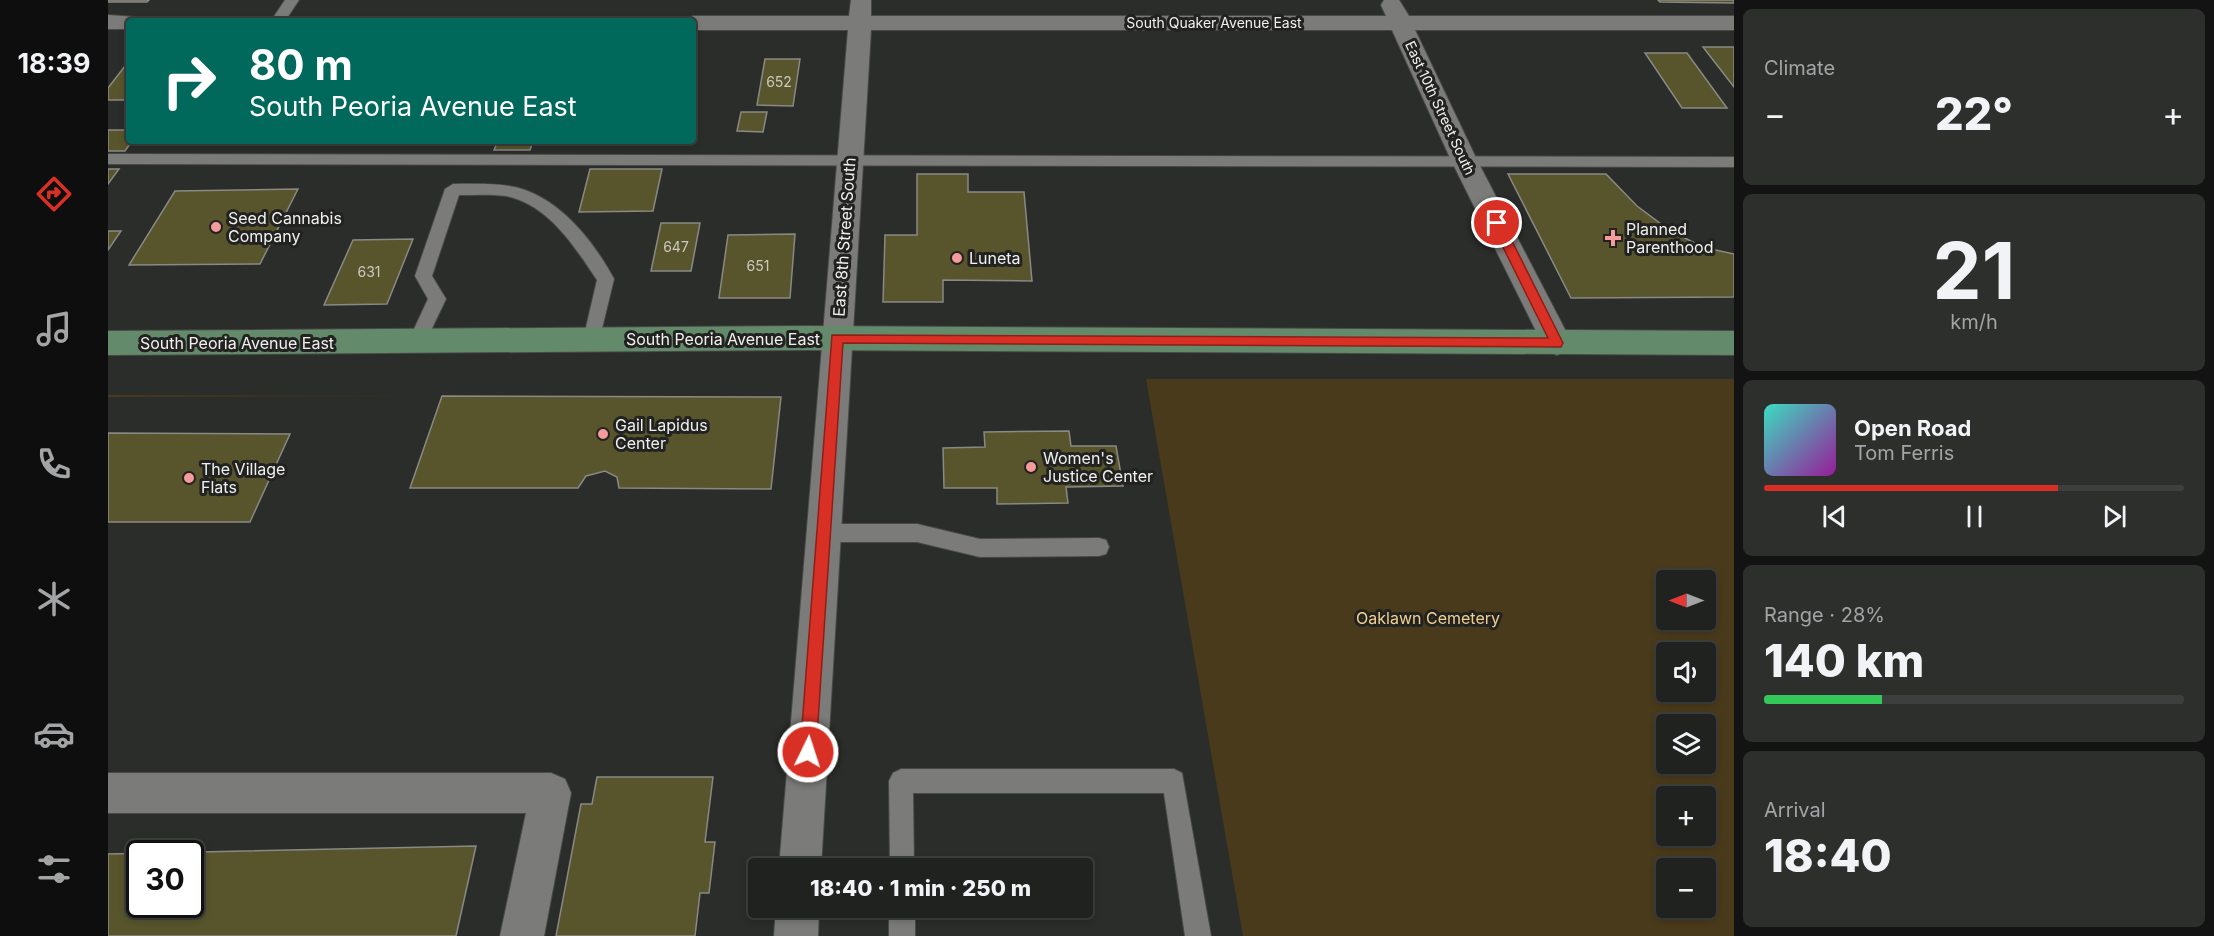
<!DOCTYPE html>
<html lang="en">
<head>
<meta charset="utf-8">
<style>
	body { margin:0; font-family:Inter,sans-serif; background:#2d2f2d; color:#f1f3f6; height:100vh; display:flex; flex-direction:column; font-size:22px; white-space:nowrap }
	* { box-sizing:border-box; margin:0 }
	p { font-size:20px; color:#a2a4a5 }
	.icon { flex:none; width:33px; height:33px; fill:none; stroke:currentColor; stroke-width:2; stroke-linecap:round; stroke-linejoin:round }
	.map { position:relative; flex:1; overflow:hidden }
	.sheet { display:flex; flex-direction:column; gap:9px; padding:9px; background:#121312; width:480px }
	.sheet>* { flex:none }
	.top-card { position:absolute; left:18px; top:18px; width:570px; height:126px; border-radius:6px; box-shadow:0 3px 9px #0003,0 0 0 2px #3d3f3e; background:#00695c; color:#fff; overflow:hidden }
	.needle { width:39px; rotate:270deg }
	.controls { position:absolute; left:1548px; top:570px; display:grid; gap:12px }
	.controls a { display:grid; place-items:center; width:60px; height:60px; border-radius:6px; background:#202220; box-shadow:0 3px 9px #0003,0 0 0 2px #3d3f3e; font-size:30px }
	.speed { position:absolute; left:18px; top:840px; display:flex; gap:12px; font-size:30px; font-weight:700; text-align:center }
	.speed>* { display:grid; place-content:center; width:78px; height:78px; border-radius:50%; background:#202220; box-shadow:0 3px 9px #0003,0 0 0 2px #3d3f3e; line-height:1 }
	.speed .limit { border:3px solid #111; border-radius:9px; background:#fff; color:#111 }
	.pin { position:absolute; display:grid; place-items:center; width:51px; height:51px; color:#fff; margin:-26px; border:3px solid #fff; border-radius:50%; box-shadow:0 2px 6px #0007 }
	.me { position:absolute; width:66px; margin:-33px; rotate:4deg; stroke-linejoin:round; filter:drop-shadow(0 0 4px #0008) }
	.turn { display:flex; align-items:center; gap:21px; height:126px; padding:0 24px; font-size:27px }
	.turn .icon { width:78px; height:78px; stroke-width:2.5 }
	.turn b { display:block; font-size:42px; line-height:51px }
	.big { font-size:45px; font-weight:800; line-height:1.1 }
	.sheet .widget { flex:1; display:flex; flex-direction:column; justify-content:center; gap:9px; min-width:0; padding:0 21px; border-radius:9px; background:#2d2f2d }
	.sheet .dial { align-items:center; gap:0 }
	.dial b { font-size:78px; line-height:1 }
	.song { display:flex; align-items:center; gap:18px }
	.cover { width:72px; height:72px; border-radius:9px; background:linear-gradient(135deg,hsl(170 70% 55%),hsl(300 70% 35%)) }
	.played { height:6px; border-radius:3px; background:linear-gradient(90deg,#d93025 70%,#3d3f3e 70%) }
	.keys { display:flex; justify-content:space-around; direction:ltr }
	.heat { display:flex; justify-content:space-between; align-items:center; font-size:33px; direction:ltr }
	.charge { height:9px; border-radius:4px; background:linear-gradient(90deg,#34c759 28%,#3d3f3e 0) }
	.trip { position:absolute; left:640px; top:858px; width:345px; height:60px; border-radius:6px; background:#202220; box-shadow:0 3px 9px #0003,0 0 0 2px #3d3f3e; font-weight:800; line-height:60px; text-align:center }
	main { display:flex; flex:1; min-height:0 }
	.tab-bar { display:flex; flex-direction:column; width:108px; justify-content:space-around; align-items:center; background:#0d0e0d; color:#a2a4a5 }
	.tab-bar .icon { width:42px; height:42px }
	.tab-bar .current { color:#d93025 }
	.tab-bar b { font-size:27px; color:#f1f3f6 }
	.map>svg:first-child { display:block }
</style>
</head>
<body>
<main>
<nav class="tab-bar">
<b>18:39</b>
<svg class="icon current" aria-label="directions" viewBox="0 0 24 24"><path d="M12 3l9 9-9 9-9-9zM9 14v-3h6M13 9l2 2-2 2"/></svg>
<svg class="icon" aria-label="music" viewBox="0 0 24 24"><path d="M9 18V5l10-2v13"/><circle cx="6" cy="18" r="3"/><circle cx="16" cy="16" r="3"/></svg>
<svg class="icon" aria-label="phone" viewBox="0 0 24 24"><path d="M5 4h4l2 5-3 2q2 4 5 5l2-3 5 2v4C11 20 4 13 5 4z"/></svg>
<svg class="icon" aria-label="climate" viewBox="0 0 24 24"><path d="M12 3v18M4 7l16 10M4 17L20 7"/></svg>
<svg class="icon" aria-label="car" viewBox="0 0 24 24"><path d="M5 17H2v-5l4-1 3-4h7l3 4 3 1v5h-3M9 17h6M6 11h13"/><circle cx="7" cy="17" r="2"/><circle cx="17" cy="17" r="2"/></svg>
<svg class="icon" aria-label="filters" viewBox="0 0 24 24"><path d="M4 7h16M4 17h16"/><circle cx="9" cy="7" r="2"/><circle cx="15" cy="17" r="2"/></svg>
</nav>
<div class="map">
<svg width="1626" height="936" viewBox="0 0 1626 936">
	<rect width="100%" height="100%" fill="#2b2d2a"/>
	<!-- green -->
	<path fill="#493a1b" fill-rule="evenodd" d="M1038,379H1626V936H1135ZM1558,580H1598V620H1558ZM1558,652H1598V692H1558ZM1558,724H1598V764H1558ZM1558,796H1598V836H1558ZM1558,868H1598V908H1558Z
		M0,395L319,396L0,397Z"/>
	<!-- building -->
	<path fill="#58552c" stroke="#898985" stroke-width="1.5" fill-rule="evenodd" d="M0,0H41L39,2H0Z
		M1550,0H1626V3L1552,2Z
		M1595,47H1626V87Z
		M1537,53H1579L1619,108H1574Z
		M657,59H692L685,106L649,105Z
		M17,66H21V100H0V88Z
		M633,112H659L655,132L629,131Z
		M0,130H21V141H24L17,151H0Z
		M390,141H425L422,150H386Z
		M0,169H11L0,184Z
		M482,169H554L545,211L471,212Z
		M809,174H860V192H916L924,281L835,280V302H775L777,235H809Z
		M1400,174H1498L1529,206L1560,229L1594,247L1626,254V297L1463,298Z
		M190,189L152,264L21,265L67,191Z
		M553,223H592L583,271H543Z
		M0,231H13L0,250Z
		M687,234L682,298H611L620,235Z
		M305,239L279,304L216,305L245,240Z
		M334,396L673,397L663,489L511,488L509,477L497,471L478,476L470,488H302Z
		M961,431L963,446H1008L1015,486L958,487L960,503L889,504V488H836L835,448L877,447L876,432Z
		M0,433L182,434L142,522H0Z
		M489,777H605L597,842H607L601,893H592L587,936H448L473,804H484Z
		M368,846L348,936H0V854ZM32,854H82V904H32Z"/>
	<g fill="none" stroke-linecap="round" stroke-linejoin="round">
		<defs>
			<path id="lane" d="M177,0H191L177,21H163Z
				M0,154L1626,157V167L0,164Z
				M345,184C363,184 383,183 401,186C448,193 485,240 506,279L490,345H478L475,340L489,280C467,247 440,204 398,196C383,194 366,195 351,195L324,276L338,299L315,347H303L300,342L320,299L307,276L337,189Z
				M715,524H809L872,539L991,538L998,540L1001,547L998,554L991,556L872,557L809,542H715L708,539L705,533L708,527Z
				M793,769H1066L1074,773L1103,936H1077L1056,793H805L806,868H782L781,781L785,773Z
				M781,908H807V936H781Z"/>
			<path id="street" d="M743,0H763V16H1278L1273,5L1276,0H1291L1301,16H1626V30H1307L1369,160L1464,343L1460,351L1449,355L1438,351L1434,343L1343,160L1284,30H763L713,868H671L740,30H585V21H575L585,16H741Z
				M0,15L29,17L32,21H21V29H0Z
				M0,773H443L457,779L463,793L436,936H392L418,813H0Z
				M668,908H711L710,936H666Z"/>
			<path id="secondary" d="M697,326L1626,331V355L697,350L0,355V331Z"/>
		</defs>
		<!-- lane casing -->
		<use href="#lane" stroke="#494a47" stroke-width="2"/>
		<!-- street casing -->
		<use href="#street" stroke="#494a47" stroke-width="2"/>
		<!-- secondary casing -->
		<use href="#secondary" stroke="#494a47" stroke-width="2"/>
		<!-- lane -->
		<use href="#lane" fill="#7b7c79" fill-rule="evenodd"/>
		<!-- street -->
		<use href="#street" fill="#7b7c79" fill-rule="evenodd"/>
		<!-- secondary -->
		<use href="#secondary" fill="#648a6c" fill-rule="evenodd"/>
	</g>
	<!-- route -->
	<path fill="#d93025" stroke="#8d1f18" stroke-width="1.5" d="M1389,219L1395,223L1455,343L1453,347L735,343L708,752L706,758L700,760L694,758L692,752L724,335L1440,338L1383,223Z"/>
	<!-- markers -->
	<g fill="#f59b9c" stroke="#222320" stroke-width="2">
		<circle cx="108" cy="227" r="6"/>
		<path d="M1502 229h6v6h6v6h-6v6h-6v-6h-6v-6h6z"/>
		<circle cx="849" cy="258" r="6"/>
		<circle cx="495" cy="434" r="6"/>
		<circle cx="923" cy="467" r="6"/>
		<circle cx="81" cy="478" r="6"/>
	</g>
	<g text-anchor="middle" stroke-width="6" stroke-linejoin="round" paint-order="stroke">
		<!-- far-street labels -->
		<g font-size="14" fill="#f0f1ef" stroke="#222320">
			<text x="1106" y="28">South Quaker Avenue East</text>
			<text transform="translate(1332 108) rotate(65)" y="5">East 10th Street South</text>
		</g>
		<!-- number labels -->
		<g font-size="14" fill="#cacabe">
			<text x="671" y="87">652</text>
			<text x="568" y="252">647</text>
			<text x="650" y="271">651</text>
			<text x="261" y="277">631</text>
		</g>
		<!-- poi labels -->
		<g font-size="16" fill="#f0f1ef" stroke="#222320" text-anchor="start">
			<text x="120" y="224">Seed Cannabis<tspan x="120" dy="18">Company</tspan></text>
			<text x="1518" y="235">Planned<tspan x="1518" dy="18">Parenthood</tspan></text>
			<text x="861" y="264">Luneta</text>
			<text x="507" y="431">Gail Lapidus<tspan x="507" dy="18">Center</tspan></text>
			<text x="935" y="464">Women's<tspan x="935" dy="18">Justice Center</tspan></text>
			<text x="93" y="475">The Village<tspan x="93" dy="18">Flats</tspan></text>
		</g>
		<!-- street labels -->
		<g font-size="16" fill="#f0f1ef" stroke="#222320">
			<text transform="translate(736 237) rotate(-86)" y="6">East 8th Street South</text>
			<text x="615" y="345">South Peoria Avenue East</text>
			<text x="129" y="349">South Peoria Avenue East</text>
		</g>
		<!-- park labels -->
		<g font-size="16" fill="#f1d08f" stroke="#222320">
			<text x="1320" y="624">Oaklawn Cemetery</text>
		</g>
	</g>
</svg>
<div class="controls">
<a><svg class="needle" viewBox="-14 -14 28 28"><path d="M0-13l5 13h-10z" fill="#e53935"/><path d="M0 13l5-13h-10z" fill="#a2a4a5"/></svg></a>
<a><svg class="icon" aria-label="sound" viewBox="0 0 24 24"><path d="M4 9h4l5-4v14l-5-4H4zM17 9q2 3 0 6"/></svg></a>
<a><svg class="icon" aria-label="layers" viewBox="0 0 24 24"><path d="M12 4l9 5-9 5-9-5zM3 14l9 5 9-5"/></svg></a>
<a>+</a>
<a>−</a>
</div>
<div class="speed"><div class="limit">30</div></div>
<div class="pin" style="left:1389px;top:223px;background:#d93025"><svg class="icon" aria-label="arrive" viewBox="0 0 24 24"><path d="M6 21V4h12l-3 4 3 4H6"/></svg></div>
<svg class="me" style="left:700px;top:752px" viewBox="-20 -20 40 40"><circle r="17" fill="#d93025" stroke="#fff" stroke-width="3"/><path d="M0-11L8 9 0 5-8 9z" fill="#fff"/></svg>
<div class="trip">18:40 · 1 min · 250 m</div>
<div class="top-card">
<div class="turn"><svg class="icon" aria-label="right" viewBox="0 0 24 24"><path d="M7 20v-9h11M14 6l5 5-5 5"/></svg><div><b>80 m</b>South Peoria Avenue East</div></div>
</div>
</div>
<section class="sheet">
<div class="widget"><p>Climate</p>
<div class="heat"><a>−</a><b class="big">22°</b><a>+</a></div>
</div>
<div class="widget dial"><b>21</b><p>km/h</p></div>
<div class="widget">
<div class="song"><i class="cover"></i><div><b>Open Road</b><p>Tom Ferris</p></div></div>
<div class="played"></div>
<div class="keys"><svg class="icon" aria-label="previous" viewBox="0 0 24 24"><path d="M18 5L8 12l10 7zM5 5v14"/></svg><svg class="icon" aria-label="pause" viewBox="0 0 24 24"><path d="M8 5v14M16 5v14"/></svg><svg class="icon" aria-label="next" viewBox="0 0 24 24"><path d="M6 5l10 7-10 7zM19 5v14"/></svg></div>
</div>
<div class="widget"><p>Range · 28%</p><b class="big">140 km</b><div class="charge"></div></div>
<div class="widget"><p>Arrival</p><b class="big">18:40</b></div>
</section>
</main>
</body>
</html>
